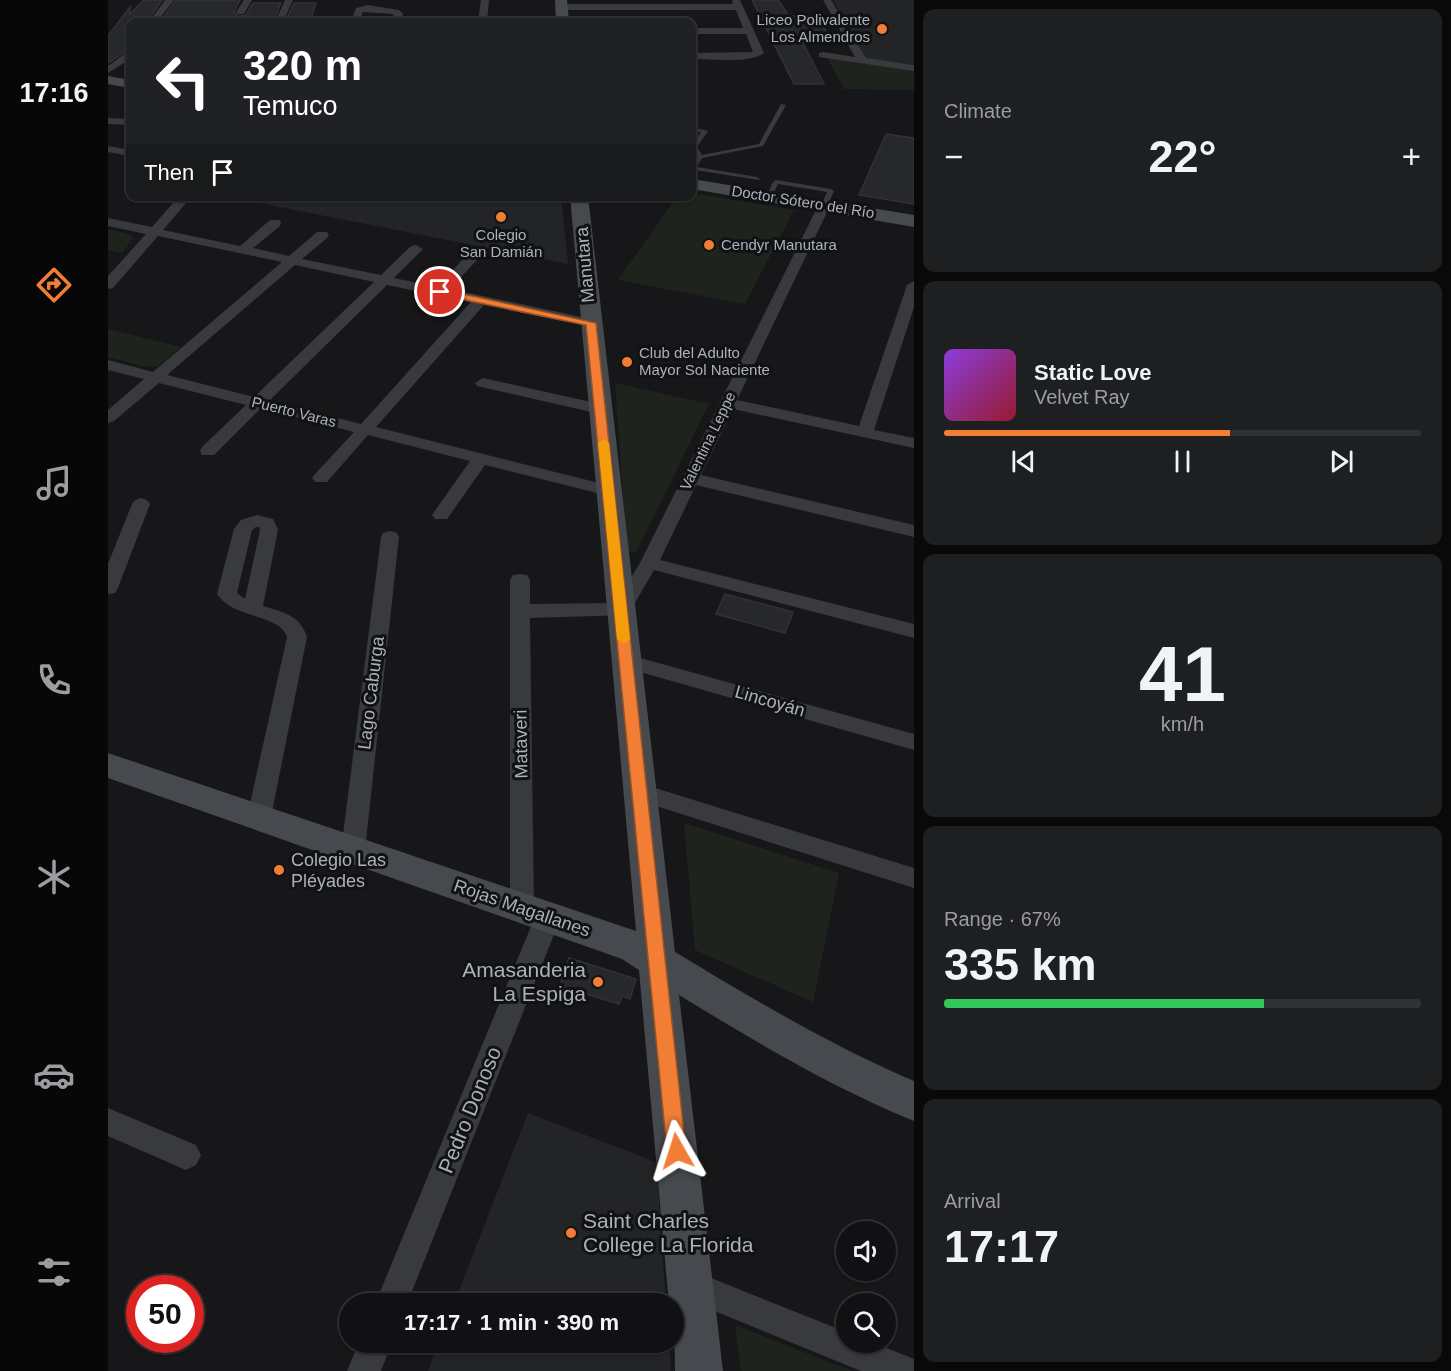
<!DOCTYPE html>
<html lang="en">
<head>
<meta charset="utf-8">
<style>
	body { margin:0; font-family:Arial,sans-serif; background:#1e1f21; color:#f1f3f6; height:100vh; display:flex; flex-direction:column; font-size:22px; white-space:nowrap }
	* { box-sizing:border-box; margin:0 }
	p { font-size:20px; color:#9c9da0 }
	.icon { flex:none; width:33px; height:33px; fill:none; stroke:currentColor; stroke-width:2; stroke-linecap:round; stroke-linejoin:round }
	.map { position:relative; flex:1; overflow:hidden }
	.drawer { display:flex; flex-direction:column; gap:9px; padding:9px; background:#09090a; width:537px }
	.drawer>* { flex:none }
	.top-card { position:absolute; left:18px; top:18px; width:570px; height:183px; border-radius:12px; box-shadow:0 2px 4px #0004,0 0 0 2px #303133; background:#202124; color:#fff; overflow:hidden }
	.tools { position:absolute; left:728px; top:1221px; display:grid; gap:12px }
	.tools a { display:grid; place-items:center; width:60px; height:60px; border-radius:50%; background:#111113; box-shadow:0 2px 4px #0004,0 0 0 2px #303133; font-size:30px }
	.speed { position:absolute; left:18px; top:1275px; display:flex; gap:12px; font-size:30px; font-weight:700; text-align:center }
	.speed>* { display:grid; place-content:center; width:78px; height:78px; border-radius:50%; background:#111113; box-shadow:0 2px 4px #0004,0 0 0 2px #303133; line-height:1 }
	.speed .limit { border:9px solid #d22; background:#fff; color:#111 }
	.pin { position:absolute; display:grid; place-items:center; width:51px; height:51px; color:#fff; margin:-26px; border:3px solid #fff; border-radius:50%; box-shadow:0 2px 6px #0007 }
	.me { position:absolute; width:66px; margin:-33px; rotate:354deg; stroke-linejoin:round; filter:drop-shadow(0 0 4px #0008) }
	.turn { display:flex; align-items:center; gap:21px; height:126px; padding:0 18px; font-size:27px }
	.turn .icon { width:78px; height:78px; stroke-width:2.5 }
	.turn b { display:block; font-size:42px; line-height:51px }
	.then { display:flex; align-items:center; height:57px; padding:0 18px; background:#0003; gap:12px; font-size:22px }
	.big { font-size:45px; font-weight:700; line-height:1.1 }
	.drawer .widget { flex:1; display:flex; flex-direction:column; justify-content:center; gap:9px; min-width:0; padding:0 21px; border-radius:12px; background:#1e1f21 }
	.drawer .dial { align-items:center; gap:0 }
	.dial b { font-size:78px; line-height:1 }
	.song { display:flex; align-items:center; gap:18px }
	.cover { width:72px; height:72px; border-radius:9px; background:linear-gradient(135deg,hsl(270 70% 55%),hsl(350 70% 35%)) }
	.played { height:6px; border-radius:3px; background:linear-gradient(90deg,#f27e36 60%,#303133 60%) }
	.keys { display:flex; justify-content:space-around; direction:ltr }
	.heat { display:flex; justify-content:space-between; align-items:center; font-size:33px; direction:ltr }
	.charge { height:9px; border-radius:4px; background:linear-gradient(90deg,#34c759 67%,#303133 0) }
	.trip { position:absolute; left:231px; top:1293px; width:345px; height:60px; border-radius:30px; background:#111113; box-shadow:0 2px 4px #0004,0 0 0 2px #303133; font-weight:700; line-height:60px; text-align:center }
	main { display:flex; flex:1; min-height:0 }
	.menu { display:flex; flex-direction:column; width:108px; justify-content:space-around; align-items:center; background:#070708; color:#9c9da0 }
	.menu .icon { width:42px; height:42px }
	.menu .on { color:#f27e36 }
	.menu b { font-size:27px; color:#f1f3f6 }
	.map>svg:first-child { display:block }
</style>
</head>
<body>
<main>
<nav class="menu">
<b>17:16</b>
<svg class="icon on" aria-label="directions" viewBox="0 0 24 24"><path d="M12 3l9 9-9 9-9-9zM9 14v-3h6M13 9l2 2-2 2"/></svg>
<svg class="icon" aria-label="music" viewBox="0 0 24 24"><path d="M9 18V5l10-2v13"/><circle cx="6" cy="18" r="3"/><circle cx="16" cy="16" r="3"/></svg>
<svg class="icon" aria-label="phone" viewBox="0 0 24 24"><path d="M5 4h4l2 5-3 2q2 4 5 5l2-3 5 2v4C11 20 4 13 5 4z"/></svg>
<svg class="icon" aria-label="climate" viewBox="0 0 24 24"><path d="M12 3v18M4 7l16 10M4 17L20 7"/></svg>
<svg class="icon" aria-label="car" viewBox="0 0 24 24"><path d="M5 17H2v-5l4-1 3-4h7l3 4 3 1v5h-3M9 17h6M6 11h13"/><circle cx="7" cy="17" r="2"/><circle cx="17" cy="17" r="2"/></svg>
<svg class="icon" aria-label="filters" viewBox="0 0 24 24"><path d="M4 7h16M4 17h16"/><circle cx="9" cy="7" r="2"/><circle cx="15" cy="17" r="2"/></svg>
</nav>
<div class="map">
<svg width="806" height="1371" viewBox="0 0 806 1371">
	<rect width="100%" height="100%" fill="#171719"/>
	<!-- built -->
	<path fill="#232426" d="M725,0H806V65L758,59Z
		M133,197H453L460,264L131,199Z
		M420,1113L548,1162L558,1303H346Z
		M331,1342L561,1343L563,1371H320Z"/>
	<!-- green -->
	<path fill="#1e241d" d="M719,58L806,69V90L736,89Z
		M584,193L686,210L637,304L510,280L569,197L584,196Z
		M0,229L23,235L25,239L14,253L0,250Z
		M0,329L73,347L50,366L39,367L0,357Z
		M507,383L601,404L528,552H519Z
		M576,823L731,873L705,1002L587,950Z
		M627,1325L744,1371H633Z"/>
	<!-- building -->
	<path fill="#27282a" stroke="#313235" stroke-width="1.5" d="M36,0H54L39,22H22V48L0,63V36L22,7V14Z
		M68,0H132L126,12L130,16L138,15L145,3H173L165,22H52Z
		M644,0H670L681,16H709L723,39H693L716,84H686Z
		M186,3H208L202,22H177Z
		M778,134L806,138V204L751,195Z
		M617,594L685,612L677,633L608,614Z
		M461,958L528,979L522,999L514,996L511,1004L452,986Z"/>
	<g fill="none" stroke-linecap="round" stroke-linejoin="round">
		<!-- service -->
		<path fill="#383a3e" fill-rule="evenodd" d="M673,104L678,105L655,146L594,158L589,167L649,177L652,179L651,180L587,170L584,172V166L589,157L584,146L593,132L584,131V127L600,131L589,147L594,155L651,144Z
			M668,180L723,189L726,191L719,206L716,208L713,206L719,192L670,184L663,198H659L658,197L665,182Z"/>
		<!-- minor -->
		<path fill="#383a3e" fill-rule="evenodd" d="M57,0H66L49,22H41Z
			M136,0H144L136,14H130L128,12Z
			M177,0H185L175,22H167Z
			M373,0H381L379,22H370Z
			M624,0H632L656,53C642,64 602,59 584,59V53L645,52L638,34H584V28H635L628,10H454L449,7L454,4H625Z
			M715,0H723L758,58L806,65V71L711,57V53L715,52L747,57Z
			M260,5L291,10L295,14L294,22H285V14L255,12L251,22H243L248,8Z
			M22,50V59L0,73V66Z
			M0,118L22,119V125L0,124Z
			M0,146L22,150V156L0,152Z
			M71,196H84L55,230L132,246L162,220H172L173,223L172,226L145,248L181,256L209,232H219L221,235L219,238L194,259L273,275L303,246L308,245L315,249L286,278L329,287L357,257L362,256L369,260L342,289L488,320L490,323L483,327L376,305L268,427L507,487L510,491L507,495L501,496L377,465L339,519H327L324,515L362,461L260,435L219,482H207L204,478L207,474L246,432L153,408L106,455H94L92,451L94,447L138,405L51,383L6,421L0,423V410L36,379L0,370V360L45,372L174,262L50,236L5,288L0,289V276L38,234L0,226V218L44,227ZM187,265L266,282L146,397L59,375ZM279,285L363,302L253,424L161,401Z
			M716,202L722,206L629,400L751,426L799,285L806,281V307L766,430L806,438V448L625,409L593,475L806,525V537L588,485L552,560L806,624V638L546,570L520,615L422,618L426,908L423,916L414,919L405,916L402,908V580L405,575L412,574L419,575L422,580V604L507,603L532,563L710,206Z
			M375,378L492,404L500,409L492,414L369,386L367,383Z
			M33,498L39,500L42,504L10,588L7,593L0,594V564L24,504L27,500Z
			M149,515L165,519L170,530L155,606C175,612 192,615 199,637L163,817L159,824L151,826L143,824L139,817L179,637C172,614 125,619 109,594L126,529L133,520ZM148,527H151L152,530L137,599L129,593L144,530Z
			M282,531L289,533L291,537L257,850L253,857L245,860L237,857L233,850L273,537L275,533Z
			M518,654L806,734V750L511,666L508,661L511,656Z
			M531,783L806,868V888L523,798L520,792L523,786Z
			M440,906L449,909L453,917L299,1304H267L427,917L431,909Z
			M0,1108L88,1145L93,1155L88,1165L78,1170L0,1136Z
			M583,1270L738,1332V1342H764L806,1359V1371H753L572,1297L567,1286L572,1275Z
			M251,1342H284L273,1371H239Z"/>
		<!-- secondary -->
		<path fill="#464a4e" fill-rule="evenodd" d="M447,0H459L461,22H448Z
			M0,76L22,80V88L0,84Z
			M584,179L806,215V227L584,189Z
			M462,196H480L567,952C645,999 722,1045 806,1081V1121C723,1087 648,1042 571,995L615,1371H567L566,1304H561L531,970L514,959L0,778V753L528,931Z"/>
	</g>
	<!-- route -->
	<path fill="#f27e36" stroke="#9d5223" stroke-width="1.5" d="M332,289L488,323L578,1151L575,1158L569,1161L562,1158L559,1151L478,325L328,294L327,292Z"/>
	<!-- slow -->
	<path fill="#f59e0b" d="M496,439L501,443L522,639L516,644L509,639L490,443Z"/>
	<!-- markers -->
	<g fill="#f27e36" stroke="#121214" stroke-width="2">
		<circle cx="774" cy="29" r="6"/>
		<circle cx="393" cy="217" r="6"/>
		<circle cx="601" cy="245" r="6"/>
		<circle cx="519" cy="362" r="6"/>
		<circle cx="171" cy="870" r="6"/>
		<circle cx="490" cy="982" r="6"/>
		<circle cx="463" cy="1233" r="6"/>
	</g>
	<g text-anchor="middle" stroke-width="6" stroke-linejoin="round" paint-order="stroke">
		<!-- far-poi labels -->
		<g font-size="15" fill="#a9b2b9" stroke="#121214" text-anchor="start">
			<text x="762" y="25" text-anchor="end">Liceo Polivalente<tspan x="762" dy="17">Los Almendros</tspan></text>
			<text x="393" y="240" text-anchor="middle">Colegio<tspan x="393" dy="17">San Damián</tspan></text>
			<text x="613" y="250">Cendyr Manutara</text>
			<text x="531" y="358">Club del Adulto<tspan x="531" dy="17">Mayor Sol Naciente</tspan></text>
		</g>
		<!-- far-street labels -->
		<g font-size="15" fill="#a9b2b9" stroke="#121214">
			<text transform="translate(695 202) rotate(9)" y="5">Doctor Sótero del Río</text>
			<text transform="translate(186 412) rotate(14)" y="5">Puerto Varas</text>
			<text transform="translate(600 441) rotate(-64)" y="5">Valentina Leppe</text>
		</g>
		<!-- street labels -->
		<g font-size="18" fill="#a9b2b9" stroke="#121214">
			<text transform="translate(477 265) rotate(-95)" y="6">Manutara</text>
			<text transform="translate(263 693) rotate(-83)" y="6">Lago Caburga</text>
			<text transform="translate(662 701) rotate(16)" y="6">Lincoyán</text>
			<text transform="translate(413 744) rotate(-91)" y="6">Mataveri</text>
			<text transform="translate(414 908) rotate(19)" y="6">Rojas Magallanes</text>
		</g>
		<!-- poi labels -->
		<g font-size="18" fill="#a9b2b9" stroke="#121214" text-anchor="start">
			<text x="183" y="866">Colegio Las<tspan x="183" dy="21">Pléyades</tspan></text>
		</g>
		<!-- near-poi labels -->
		<g font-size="21" fill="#a9b2b9" stroke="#121214" text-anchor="end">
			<text x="478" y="977">Amasanderia<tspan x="478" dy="24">La Espiga</tspan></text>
			<text x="475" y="1228" text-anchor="start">Saint Charles<tspan x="475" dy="24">College La Florida</tspan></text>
		</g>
		<!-- near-street labels -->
		<g font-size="21" fill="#a9b2b9" stroke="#121214">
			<text transform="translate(362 1110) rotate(-68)" y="7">Pedro Donoso</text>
		</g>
	</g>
</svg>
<div class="tools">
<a><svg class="icon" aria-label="sound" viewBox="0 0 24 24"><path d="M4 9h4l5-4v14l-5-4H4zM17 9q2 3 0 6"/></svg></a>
<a><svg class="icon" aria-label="search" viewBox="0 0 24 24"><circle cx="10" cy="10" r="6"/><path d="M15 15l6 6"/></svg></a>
</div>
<div class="speed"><div class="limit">50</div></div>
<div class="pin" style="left:332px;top:292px;background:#d93025"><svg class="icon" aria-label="arrive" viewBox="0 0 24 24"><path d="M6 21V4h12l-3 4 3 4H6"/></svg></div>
<svg class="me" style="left:569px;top:1151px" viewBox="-20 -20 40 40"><path d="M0-17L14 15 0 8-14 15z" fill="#f27e36" stroke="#fff" stroke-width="4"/></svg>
<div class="trip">17:17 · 1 min · 390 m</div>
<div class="top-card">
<div class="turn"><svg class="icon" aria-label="left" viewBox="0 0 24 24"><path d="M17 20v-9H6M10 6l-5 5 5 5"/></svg><div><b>320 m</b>Temuco</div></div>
<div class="then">Then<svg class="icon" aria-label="arrive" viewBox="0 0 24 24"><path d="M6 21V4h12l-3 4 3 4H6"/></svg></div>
</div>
</div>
<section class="drawer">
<div class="widget"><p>Climate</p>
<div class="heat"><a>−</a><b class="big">22°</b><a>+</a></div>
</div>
<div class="widget">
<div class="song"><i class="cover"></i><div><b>Static Love</b><p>Velvet Ray</p></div></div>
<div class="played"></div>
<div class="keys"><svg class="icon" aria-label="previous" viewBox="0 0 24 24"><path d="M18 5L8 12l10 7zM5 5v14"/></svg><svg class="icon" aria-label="pause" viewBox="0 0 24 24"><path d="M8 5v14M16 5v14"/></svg><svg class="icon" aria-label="next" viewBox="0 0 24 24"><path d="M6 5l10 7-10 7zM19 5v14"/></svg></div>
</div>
<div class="widget dial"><b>41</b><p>km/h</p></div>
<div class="widget"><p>Range · 67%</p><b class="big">335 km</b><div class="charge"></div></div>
<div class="widget"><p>Arrival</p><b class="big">17:17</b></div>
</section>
</main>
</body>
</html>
